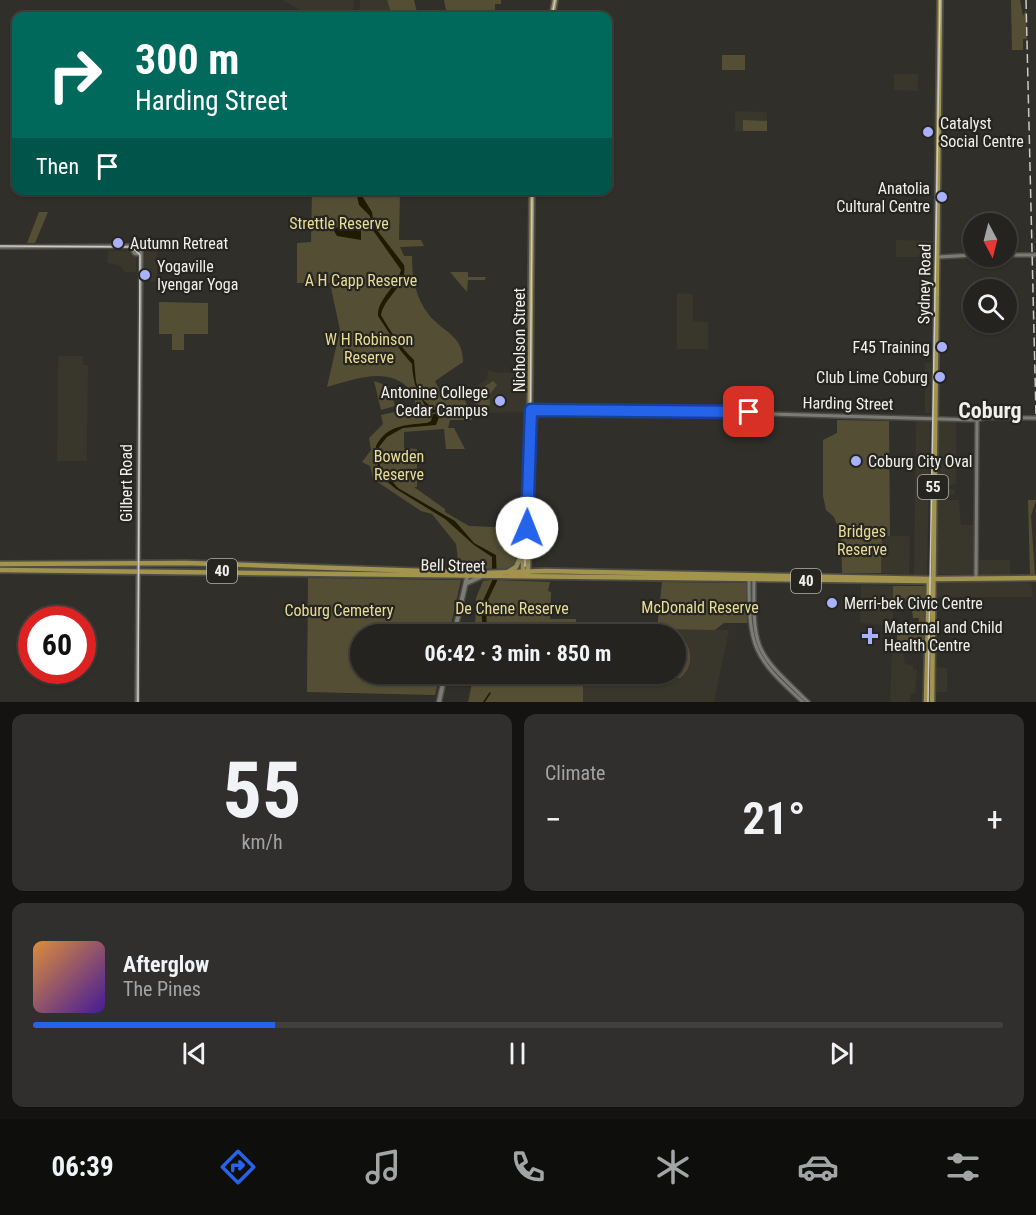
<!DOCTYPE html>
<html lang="en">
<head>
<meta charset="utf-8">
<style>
	body { margin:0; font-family:"Roboto Condensed",sans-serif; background:#302f2d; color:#f1f3f6; height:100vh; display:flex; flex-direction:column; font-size:22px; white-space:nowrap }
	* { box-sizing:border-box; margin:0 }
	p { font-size:20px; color:#a3a4a5 }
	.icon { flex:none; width:33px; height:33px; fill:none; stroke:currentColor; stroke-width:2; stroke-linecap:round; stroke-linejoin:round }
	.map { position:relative; height:702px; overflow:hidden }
	.drawer { display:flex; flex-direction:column; gap:12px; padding:12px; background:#141312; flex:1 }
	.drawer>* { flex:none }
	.top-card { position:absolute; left:12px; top:12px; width:600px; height:183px; border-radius:12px; box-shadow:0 2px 4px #0004,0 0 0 2px #41403e; background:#00695c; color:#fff; overflow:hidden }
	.needle { width:39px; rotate:173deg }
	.controls { position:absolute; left:963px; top:213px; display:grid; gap:12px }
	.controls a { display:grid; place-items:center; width:54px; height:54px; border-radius:50%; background:#242320; box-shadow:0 2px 4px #0004,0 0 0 2px #41403e; font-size:30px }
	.speed { position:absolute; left:18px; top:606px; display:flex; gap:12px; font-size:30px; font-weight:700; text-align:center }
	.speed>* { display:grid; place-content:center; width:78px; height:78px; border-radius:50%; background:#242320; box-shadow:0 2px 4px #0004,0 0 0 2px #41403e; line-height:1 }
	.speed .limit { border:9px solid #d22; background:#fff; color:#111 }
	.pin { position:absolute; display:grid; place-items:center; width:51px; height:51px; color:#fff; margin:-26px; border-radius:12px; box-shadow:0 3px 9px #0006 }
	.me { position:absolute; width:66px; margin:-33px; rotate:1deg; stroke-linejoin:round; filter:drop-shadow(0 0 4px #0008) }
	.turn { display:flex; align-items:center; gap:21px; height:126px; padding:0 24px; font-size:27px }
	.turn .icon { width:78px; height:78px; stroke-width:2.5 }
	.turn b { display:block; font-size:42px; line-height:51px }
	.then { display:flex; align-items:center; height:57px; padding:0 24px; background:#0003; gap:12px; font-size:22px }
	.big { font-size:45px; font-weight:700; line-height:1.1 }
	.drawer .card { flex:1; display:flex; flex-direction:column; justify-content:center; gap:9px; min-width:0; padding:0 21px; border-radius:12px; background:#302f2d }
	.drawer .dial { align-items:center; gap:0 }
	.dial b { font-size:78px; line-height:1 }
	.song { display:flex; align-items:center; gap:18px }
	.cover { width:72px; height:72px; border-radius:9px; background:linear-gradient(135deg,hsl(30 70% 55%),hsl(260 70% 35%)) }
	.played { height:6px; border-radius:3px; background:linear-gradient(90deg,#2563eb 25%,#41403e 25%) }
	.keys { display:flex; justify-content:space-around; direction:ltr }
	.heat { display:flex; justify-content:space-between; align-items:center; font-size:33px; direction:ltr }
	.drawer .tiles { flex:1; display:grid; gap:12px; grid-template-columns:1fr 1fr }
	.card:last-child { grid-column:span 2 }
	.trip { position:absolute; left:350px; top:624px; width:336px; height:60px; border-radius:30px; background:#242320; box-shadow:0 2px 4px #0004,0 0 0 2px #41403e; font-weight:700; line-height:60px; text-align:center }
	.dock { display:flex; height:96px; justify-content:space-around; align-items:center; background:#0e0e0d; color:#a3a4a5 }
	.dock .icon { width:42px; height:42px }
	.dock .selected { color:#2563eb }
	.dock b { font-size:27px; color:#f1f3f6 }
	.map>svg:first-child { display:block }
</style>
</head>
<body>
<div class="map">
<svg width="1036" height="702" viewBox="0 0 1036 702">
	<rect width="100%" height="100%" fill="#302f2a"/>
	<!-- built -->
	<path fill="#39372b" d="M282,0H354L353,16H310Z
		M360,0H387L392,16H359Z
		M894,74H918V91L894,90Z
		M735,111L767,112V131H735Z
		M896,240L932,241V257H896Z
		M144,249H157V281H144Z
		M129,251L136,257V272H125L119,265L107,263L108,251Z
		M677,293L693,294V321L708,322V349H677Z
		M58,356H83V365H88L87,461H57Z
		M925,363H931L930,413H925Z
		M488,370L498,373H527V412L477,413L469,391L487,379Z
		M916,420H930L927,576H914Z
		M936,420H956V483L945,488L955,490V495L936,494Z
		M937,500H959L961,525H973V575L936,574Z
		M882,536H910L909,574L881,573Z
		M979,560H1010V576H980Z
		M938,581L1031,583L1033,597H936Z
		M861,585L893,586V626L860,623Z
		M652,629L729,630L714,702H583V674H675V634H651Z
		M892,646H902L905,664L913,665V669L917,670L915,693L910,694V702H890Z
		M935,667L947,668V692H934Z"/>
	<!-- green -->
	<path fill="#544f34" d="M387,0H414L418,16H392Z
		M444,0H501V4H495V16H447Z
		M1011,0H1020L1023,16L1026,10L1027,39H1023V50H1012Z
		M722,55H745V70H722Z
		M743,120L767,121V131H743Z
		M312,191H400L399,240H421L424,246L400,247L404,256H412C412,278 415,297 429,315C444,333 463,335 463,362L435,381L444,399L465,400L472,420H450L448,428H454L465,449H446L444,429L404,432V448L417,449V487H414L445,509V512L469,526L495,527L502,548H519V557L510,569L459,568L456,544L432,514L421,511L373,479L370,466L362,462L371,450L369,438L383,424L381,415L394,412L399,416L419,413C416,407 414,395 410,390C389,365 353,380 327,387L340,330L330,283H297V243L311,242Z
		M39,212H48L35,243H27Z
		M450,272H468V277H486L485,280H468L467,292Z
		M159,302L208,303V334H184V350H172V334H159Z
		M374,381L399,390L391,392L395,406L381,410Z
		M493,381L497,385L489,395L490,405H478L473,394Z
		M837,420L889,421L890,536H882L881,573H842L841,535L834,517L826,510L823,496V440L837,433Z
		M1028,500H1036L1031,516L1035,575H1030Z
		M308,578L461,580L449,634H360V674H440L435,695L307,692Z
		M492,580L550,582L548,591L551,592L550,619H576V624L584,627V634H475L476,598L483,581Z
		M662,582L746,583L747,623H724L715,630L657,629Z
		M893,586H926L925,627L918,626L919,618H913L911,601H898V609H893Z
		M664,631L680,634C692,647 695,666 680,678H669L663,674H675V634H659Z
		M897,634L925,635L924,650L902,649L901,646H897Z
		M474,674H583V702H468Z"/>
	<!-- water -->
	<path fill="#1f1a00" d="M356,191H359L372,212L374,226L404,265C408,285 384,297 381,315C390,331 401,348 414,360L416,382L422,399L437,412L431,413C418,397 413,384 412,364L401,351L378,316C377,299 397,287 401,270L372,229L370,216L359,205Z
		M341,226H355L361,231V240L337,236L333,229Z
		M433,414H438L439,417L436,425L403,428L387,437L379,447L380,467L398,488L455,521L474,543L496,555L497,581L486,604L487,634H483L481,605L492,581V557L474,545L445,519L396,489L384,479L378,468L376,446C387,425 405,425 427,423L431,421Z"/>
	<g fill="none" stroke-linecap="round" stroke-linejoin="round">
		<!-- stream -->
		<path stroke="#1f1a00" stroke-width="1.5" d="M484,702L490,693"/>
		<defs>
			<path id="tertiary" d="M133 250a4 4 0 1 1 8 0a4 4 0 1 1-8 0Z
				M0,247L135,246
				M1006,255H1036
				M938,257L974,255
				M531,410L757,413
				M736,413L976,420L988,417
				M971,417L1036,418
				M754,577C753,652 755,651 808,702
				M976,579L977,419
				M749,580C749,647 753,657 803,702
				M137,702L141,251"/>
			<path id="secondary" d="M467,583L480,577
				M454,634L468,573
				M439,702L445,674"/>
			<path id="primary" d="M552,16L555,0
				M508,572L516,567L521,556
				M523,575V543L526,530
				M528,575L532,190"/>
			<path id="trunk" d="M0,564L186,563L484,573L546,571L933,579L1036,578
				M0,570L927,581
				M926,702L929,579
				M932,702L940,0"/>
		</defs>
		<!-- tertiary casing -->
		<use href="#tertiary" stroke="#4c4b46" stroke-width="6"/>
		<!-- secondary casing -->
		<use href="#secondary" stroke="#4c4b46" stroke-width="7"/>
		<!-- primary casing -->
		<use href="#primary" stroke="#4c4b46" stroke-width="8"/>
		<!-- trunk casing -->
		<use href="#trunk" stroke="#4c4b46" stroke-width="8"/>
		<!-- tertiary -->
		<use href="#tertiary" stroke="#7c7b74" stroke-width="3"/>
		<!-- secondary -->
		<use href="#secondary" stroke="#7c7b74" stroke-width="4"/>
		<!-- primary -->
		<use href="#primary" stroke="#988e56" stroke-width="4.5"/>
		<!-- trunk -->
		<use href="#trunk" stroke="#a2944c" stroke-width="4.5"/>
		<!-- tram -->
		<path stroke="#cbcac6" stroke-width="1.5" d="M552,16L555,0
			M0,246L132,247L140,255L138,702
			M525,566L526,473L530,450L532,190
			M928,702L940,0"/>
		<!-- rail -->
		<path stroke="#cbcac6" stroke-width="1.5" stroke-dasharray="9 4.5" stroke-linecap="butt" d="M1026,0L1036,416"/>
	</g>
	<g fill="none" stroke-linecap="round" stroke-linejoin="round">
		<defs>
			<path id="route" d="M527,528L531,410L749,412"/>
		</defs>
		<!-- route casing -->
		<use href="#route" stroke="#184099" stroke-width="15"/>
		<!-- route -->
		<use href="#route" stroke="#2563eb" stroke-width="10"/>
	</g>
	<!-- markers -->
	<g fill="#a9b0fc" stroke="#262520" stroke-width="2">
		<circle cx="928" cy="132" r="6"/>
		<circle cx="942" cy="197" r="6"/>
		<circle cx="118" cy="243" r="6"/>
		<circle cx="145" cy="275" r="6"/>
		<circle cx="942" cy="347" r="6"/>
		<circle cx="940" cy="377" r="6"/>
		<circle cx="500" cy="401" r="6"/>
		<circle cx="856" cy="461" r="6"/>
		<circle cx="832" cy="603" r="6"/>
		<path d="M867 627h6v6h6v6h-6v6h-6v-6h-6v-6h6z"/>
	</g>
	<g text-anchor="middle" stroke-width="4.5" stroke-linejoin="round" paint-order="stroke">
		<!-- shield labels -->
		<g fill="#262520" stroke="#b4b3af" stroke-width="1.5">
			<rect x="918" y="475" width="30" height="24" rx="4.5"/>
			<rect x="207" y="559" width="30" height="24" rx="4.5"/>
			<rect x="791" y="569" width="30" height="24" rx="4.5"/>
		</g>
		<g font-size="15" font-weight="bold" fill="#f1f0ec">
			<text x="933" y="492">55</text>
			<text x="222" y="576">40</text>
			<text x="806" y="586">40</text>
		</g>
		<!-- poi labels -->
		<g font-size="16" fill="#f1f0ec" stroke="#262520" text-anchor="start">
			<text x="940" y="129">Catalyst<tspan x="940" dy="18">Social Centre</tspan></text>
			<text x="930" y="194" text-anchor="end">Anatolia<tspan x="930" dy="18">Cultural Centre</tspan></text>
			<text x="130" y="249">Autumn Retreat</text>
			<text x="157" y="272">Yogaville<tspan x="157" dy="18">Iyengar Yoga</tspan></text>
			<text x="930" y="353" text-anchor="end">F45 Training</text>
			<text x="928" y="383" text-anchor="end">Club Lime Coburg</text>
			<text x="488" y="398" text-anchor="end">Antonine College<tspan x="488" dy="18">Cedar Campus</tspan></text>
			<text x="868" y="467">Coburg City Oval</text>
			<text x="844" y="609">Merri-bek Civic Centre</text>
			<text x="884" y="633">Maternal and Child<tspan x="884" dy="18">Health Centre</tspan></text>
		</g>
		<!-- park labels -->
		<g font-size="16" fill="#e9dd99" stroke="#262520">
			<text x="339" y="229">Strettle Reserve</text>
			<text x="361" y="286">A H Capp Reserve</text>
			<text x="369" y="345">W H Robinson<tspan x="369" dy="18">Reserve</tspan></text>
			<text x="399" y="462">Bowden<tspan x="399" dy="18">Reserve</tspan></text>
			<text x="862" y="537">Bridges<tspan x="862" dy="18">Reserve</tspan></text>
			<text x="700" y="613">McDonald Reserve</text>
			<text x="512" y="614">De Chene Reserve</text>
			<text x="339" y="616">Coburg Cemetery</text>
		</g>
		<!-- street labels -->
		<g font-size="16" fill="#f1f0ec" stroke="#262520">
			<text transform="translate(924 284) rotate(-89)" y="6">Sydney Road</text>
			<text transform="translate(519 340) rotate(-90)" y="6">Nicholson Street</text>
			<text transform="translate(848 403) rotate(1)" y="6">Harding Street</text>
			<text transform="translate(126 483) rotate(-90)" y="6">Gilbert Road</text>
			<text transform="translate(453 565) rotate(1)" y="6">Bell Street</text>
		</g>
		<!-- district labels -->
		<g font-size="22" font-weight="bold" fill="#f1f0ec" stroke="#262520">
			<text x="990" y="418">Coburg</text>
		</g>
	</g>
</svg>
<div class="controls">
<a><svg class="needle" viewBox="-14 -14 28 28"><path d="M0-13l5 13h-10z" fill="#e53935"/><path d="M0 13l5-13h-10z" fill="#a3a4a5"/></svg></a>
<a><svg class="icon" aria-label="search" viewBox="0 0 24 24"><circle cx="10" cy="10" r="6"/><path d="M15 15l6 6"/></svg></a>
</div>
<div class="speed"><div class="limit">60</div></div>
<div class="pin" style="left:749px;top:412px;background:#d93025"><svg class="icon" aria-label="arrive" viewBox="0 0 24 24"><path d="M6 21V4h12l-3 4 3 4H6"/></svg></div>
<svg class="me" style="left:527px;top:528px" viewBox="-20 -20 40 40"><circle r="19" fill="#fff"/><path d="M0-13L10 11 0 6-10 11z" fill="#2563eb"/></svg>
<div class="trip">06:42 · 3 min · 850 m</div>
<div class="top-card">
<div class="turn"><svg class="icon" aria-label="right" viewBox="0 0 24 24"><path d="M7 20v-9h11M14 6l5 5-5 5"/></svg><div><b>300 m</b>Harding Street</div></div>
<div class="then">Then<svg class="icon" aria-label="arrive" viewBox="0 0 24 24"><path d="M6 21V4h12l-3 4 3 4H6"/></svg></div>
</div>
</div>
<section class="drawer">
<div class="tiles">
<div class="card dial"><b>55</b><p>km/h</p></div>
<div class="card"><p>Climate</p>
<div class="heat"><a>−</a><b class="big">21°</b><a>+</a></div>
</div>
<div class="card">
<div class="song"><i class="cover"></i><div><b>Afterglow</b><p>The Pines</p></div></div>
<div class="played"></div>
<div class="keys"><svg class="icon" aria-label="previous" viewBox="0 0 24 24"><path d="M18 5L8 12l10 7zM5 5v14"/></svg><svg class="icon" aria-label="pause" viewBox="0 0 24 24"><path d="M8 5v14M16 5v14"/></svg><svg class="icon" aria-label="next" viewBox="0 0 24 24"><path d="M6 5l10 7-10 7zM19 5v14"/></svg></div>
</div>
</div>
</section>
<nav class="dock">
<b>06:39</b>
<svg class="icon selected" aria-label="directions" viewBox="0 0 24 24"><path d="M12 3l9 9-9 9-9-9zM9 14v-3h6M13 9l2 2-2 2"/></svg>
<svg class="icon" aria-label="music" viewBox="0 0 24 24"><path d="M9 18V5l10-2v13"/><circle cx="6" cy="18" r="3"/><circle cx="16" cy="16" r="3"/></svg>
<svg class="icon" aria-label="phone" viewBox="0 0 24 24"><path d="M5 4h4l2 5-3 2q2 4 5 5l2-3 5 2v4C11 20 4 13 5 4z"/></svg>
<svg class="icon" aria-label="climate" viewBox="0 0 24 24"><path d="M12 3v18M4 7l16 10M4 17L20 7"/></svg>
<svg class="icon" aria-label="car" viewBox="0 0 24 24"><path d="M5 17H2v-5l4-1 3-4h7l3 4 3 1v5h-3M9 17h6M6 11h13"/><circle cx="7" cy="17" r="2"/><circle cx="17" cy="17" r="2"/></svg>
<svg class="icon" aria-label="filters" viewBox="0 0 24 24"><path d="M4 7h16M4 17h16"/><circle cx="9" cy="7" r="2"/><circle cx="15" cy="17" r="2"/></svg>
</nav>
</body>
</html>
